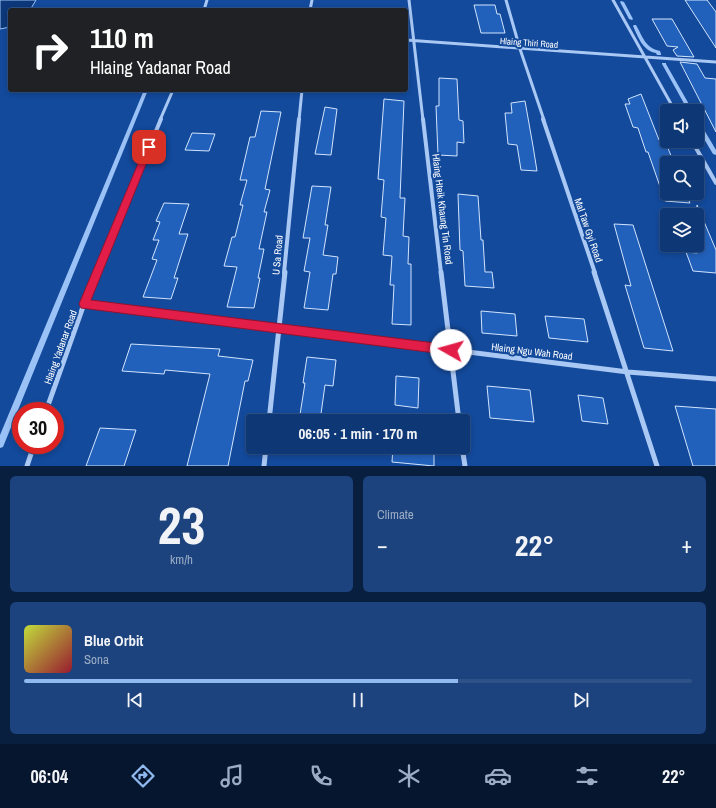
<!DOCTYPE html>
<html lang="en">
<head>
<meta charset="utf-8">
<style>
	body { margin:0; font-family:"Archivo Narrow",sans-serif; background:#1c437d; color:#f1f3f6; height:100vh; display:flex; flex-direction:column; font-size:15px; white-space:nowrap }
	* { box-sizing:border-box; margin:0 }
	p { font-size:13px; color:#9bacc5 }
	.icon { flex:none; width:22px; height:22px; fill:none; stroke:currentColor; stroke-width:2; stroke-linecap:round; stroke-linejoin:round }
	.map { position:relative; height:466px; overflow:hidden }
	.drawer { display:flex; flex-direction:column; gap:10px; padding:10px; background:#081f40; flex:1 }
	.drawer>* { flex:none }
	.hud { position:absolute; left:8px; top:8px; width:400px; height:84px; border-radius:4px; box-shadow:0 2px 6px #0003,0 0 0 1px #2e5287; background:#202124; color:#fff; overflow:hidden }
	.fabs { position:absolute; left:660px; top:104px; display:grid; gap:8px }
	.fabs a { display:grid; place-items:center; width:44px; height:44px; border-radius:4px; background:#0e3875; box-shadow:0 2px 6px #0003,0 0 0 1px #2e5287; font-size:20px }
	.speed { position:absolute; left:12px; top:402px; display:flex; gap:8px; font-size:20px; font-weight:700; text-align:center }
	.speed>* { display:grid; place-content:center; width:52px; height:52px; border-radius:50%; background:#0e3875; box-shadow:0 2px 6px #0003,0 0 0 1px #2e5287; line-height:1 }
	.speed .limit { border:6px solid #d22; background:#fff; color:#111 }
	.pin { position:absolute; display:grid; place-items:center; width:34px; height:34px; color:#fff; margin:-17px; border-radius:8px; box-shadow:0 2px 6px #0006 }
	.me { position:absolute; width:44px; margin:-22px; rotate:277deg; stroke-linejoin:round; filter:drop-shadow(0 0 3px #0008) }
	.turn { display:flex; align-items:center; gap:14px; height:84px; padding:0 16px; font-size:18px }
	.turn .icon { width:52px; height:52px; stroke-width:2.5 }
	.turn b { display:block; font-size:28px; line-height:34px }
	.big { font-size:30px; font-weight:700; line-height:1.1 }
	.drawer .card { flex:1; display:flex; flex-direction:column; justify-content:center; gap:6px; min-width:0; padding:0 14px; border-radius:6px; background:#1c437d }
	.drawer .dial { align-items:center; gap:0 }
	.dial b { font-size:52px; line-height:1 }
	.song { display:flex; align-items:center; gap:12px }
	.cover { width:48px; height:48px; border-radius:6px; background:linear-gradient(135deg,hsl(70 70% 55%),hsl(350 70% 35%)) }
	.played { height:4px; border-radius:2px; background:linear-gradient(90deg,#90b9f0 65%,#2e5287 65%) }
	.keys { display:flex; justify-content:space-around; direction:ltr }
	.heat { display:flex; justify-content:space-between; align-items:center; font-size:22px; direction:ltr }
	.drawer .tiles { flex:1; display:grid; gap:10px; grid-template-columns:1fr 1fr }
	.card:last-child { grid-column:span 2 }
	.trip { position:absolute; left:246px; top:414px; width:224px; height:40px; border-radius:4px; background:#0e3875; box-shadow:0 2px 6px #0003,0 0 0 1px #2e5287; font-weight:700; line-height:40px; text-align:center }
	.dock { display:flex; height:64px; justify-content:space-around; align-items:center; background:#06162f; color:#9bacc5 }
	.dock .icon { width:28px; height:28px }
	.dock .active { color:#90b9f0 }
	.dock b { font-size:18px; color:#f1f3f6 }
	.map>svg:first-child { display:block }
</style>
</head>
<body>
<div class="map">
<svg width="716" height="466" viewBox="0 0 716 466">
	<rect width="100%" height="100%" fill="#134a9c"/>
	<!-- water -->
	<path fill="#0c3779" stroke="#9bc2f6" d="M0,0H36L30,10H10V27L0,29Z"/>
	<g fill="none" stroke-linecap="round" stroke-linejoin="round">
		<!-- stream -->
		<path fill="#9bc2f6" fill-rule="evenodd" d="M621,1L624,2L633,19L632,20L629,19L620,2Z
			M634,25H636C643,37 645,48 660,51L661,54V55H657L656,53C643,51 638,37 633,26Z
			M662,63H666V64L690,106V107H686L662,64Z
			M144,90H148L3,447L0,448V435Z
			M697,122L700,123L716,150V155L713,154L697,127Z"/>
	</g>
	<!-- building -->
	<path fill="#2261bb" stroke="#d1e4fd" d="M685,0H707L716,12V48Z
		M474,5H495L497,14H500L505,33H481Z
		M652,19H672L694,57L677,56L673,50L678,47L667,46Z
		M680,62L697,64L705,78L716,79V132Z
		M439,78L457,79L459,120L463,121L464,143L457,142V156L438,155L436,106H439Z
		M641,94L659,140L665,141L674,163H667V193H686L690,203L665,201L648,152H646L638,128L633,127L625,104H630L628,99Z
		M384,99L404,101L400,198H405L403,236L409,237L408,264H411V325L392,324L394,285H390L392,256L383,255L386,218L381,217L384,180L378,179Z
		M525,101L533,146L537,171L521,170L517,145L508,144L505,113H512L511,103Z
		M325,107L337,109L331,155L315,154Z
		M261,111L281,112L265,189L270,190L264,212H267L259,249H264L258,278H260L254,308L227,307L237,267L224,266L232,237H235L243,205H240L247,180H240L250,137H255Z
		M192,133L215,134L209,151L185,150Z
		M312,186L331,187L325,225H328L323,255L338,257L336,274H333L328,310L304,308L310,272L304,271L310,238H303Z
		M458,194L478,196L481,240H483L485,272H492L494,288L465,286L463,251L460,250Z
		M164,203L189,204L179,234H188L174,278H178L171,299L143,297L157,260L152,259L159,240H153L160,222L156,221Z
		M697,205L716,250V273L693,271L686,252L697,253Z
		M614,224L633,225L673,351L644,348L625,285L631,286Z
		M481,311L515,314L517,336L482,333Z
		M545,316L584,319L588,342L549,338Z
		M131,344L220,349L218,356L253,360L248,381H245L228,466H187L210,374L165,370L164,374L122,371Z
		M307,357L336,360L333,386L325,385L320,421H299L305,383H303Z
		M396,376L419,378L418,408L395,405Z
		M487,386L530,390L534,422L490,418Z
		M578,395L603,398L608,424L582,421Z
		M675,406L716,409V466H693Z
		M100,428L136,430L124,466H86Z
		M393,447H434V466L392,462Z"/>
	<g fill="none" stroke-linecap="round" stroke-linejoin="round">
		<!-- minor-far2 -->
		<path stroke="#a9c8f4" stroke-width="3" d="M409,0L423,120
			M506,0L520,49L544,120
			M613,0L675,111
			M204,10L207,0
			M310,10L312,0
			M406,40L716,62
			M160,120L173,90
			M299,120L302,90"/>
		<!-- minor-far1 -->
		<path stroke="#a9c8f4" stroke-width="4" d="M423,119L441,273
			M543,119L595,273
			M692,141L716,183
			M97,273L161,119
			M284,273L299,119"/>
		<!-- minor -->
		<path stroke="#a9c8f4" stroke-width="5" d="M441,272L459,421
			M594,272L657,466
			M84,304L628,372L716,379
			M46,411L84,304L97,272
			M269,421L285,272
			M462,447L465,466
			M27,466L34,445
			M264,466L266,447"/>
	</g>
	<!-- route -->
	<path fill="#e11d48" stroke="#92132f" d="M149,144L153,147L91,300L451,345L455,346L457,350L455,354L451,355L81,308L79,304L145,147Z"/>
	<g text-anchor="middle" stroke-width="4" stroke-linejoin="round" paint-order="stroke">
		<!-- far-street labels -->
		<g font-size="9" fill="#fff" stroke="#134a9c">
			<text transform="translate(529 43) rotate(4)" y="3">Hlaing Thiri Road</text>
		</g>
		<!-- street labels -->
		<g font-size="10" fill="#fff" stroke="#134a9c">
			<text transform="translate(443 209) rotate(83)" y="4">Hlaing Hteik Khaung Tin Road</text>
			<text transform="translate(589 230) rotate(71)" y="4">Mal Taw Gyi Road</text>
			<text transform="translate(277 255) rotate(-85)" y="4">U Sa Road</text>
			<text transform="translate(60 347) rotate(-70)" y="4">Hlaing Yadanar Road</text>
			<text transform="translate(532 351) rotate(7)" y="4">Hlaing Ngu Wah Road</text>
		</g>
	</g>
</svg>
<div class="fabs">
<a><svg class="icon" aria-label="sound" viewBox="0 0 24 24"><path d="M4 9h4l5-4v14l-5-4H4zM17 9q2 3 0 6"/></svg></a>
<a><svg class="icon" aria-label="search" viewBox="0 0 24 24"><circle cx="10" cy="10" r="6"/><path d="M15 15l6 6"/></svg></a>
<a><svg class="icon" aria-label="layers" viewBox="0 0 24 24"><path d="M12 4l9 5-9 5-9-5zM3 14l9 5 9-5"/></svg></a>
</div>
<div class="speed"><div class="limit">30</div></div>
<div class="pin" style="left:149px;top:147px;background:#d93025"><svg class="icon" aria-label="arrive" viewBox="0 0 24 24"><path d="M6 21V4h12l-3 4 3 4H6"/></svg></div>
<svg class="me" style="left:451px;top:350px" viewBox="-20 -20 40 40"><circle r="19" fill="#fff"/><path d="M0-13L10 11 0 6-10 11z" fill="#e11d48"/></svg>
<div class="trip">06:05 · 1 min · 170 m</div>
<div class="hud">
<div class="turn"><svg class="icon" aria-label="right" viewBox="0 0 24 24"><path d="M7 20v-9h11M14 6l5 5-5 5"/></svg><div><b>110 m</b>Hlaing Yadanar Road</div></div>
</div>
</div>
<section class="drawer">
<div class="tiles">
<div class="card dial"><b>23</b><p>km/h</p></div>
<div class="card"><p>Climate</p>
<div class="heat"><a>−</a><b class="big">22°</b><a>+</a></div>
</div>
<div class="card">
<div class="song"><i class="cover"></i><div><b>Blue Orbit</b><p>Sona</p></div></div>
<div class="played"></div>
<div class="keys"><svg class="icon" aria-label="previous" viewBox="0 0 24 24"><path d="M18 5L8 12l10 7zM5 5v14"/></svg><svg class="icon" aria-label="pause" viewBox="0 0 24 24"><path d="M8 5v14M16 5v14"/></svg><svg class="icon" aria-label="next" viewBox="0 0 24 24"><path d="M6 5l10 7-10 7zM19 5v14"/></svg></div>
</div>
</div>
</section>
<nav class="dock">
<b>06:04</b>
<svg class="icon active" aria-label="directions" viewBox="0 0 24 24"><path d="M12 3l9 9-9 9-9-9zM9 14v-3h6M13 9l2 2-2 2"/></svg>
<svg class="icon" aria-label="music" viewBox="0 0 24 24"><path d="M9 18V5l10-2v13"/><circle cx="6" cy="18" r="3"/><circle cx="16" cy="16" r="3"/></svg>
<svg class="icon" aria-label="phone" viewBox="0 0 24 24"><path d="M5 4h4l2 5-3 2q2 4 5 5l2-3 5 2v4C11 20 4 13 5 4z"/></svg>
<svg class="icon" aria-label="climate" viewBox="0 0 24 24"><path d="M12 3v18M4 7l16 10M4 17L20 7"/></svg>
<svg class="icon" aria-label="car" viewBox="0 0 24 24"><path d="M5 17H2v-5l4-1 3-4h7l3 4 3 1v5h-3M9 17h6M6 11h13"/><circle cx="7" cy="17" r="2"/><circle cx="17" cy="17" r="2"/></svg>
<svg class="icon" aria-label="filters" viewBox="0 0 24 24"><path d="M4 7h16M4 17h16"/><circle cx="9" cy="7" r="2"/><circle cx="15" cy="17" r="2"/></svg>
<b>22°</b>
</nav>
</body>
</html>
